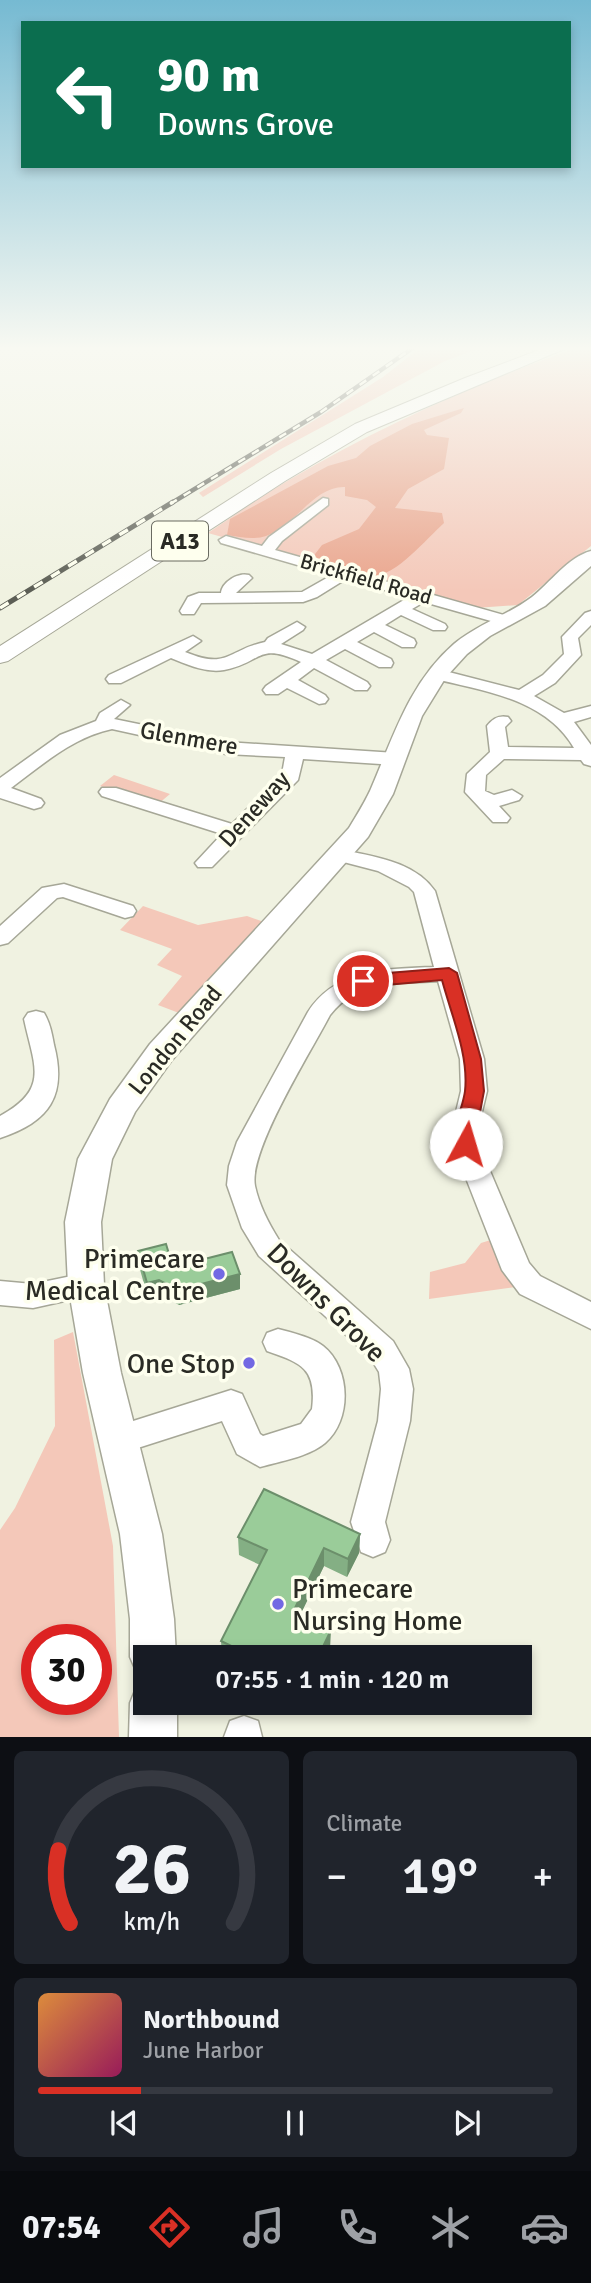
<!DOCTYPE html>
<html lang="en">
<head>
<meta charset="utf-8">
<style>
	body { margin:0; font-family:Signika,sans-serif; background:#20242c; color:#f1f3f6; height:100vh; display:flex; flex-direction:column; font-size:26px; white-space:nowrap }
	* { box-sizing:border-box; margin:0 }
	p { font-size:23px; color:#9ea1a6 }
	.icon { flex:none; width:38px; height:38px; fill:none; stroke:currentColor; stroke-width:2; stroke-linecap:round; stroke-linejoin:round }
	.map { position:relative; height:1737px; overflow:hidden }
	.drawer { display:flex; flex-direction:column; gap:14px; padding:14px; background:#0d0f14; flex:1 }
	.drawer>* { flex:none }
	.hud { position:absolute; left:21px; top:21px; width:550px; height:147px; border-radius:0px; box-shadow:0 4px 10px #0003; background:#0b6e4f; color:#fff; overflow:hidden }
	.speed { position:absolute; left:21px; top:1624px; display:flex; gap:14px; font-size:35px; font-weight:700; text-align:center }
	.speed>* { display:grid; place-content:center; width:91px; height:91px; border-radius:50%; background:#171b24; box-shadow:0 4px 10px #0003; line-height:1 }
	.speed .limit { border:10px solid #d22; background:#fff; color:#111 }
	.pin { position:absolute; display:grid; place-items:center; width:60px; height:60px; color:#fff; margin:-30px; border:4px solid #fff; border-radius:50%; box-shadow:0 2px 7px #0007 }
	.me { position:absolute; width:77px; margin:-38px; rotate:6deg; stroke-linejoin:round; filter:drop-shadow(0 0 5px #0008) }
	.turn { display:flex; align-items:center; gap:24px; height:147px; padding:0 21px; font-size:32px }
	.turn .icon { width:91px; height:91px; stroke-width:2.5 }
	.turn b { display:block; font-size:49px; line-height:60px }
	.big { font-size:52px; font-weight:600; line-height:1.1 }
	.drawer .tile { flex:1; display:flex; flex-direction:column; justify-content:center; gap:10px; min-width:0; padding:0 24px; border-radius:10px; background:#20242c }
	.drawer .dial { align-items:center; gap:0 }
	.dial svg { height:182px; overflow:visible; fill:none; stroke:#363941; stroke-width:7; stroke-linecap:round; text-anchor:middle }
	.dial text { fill:#f1f3f6; stroke:none }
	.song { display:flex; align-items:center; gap:21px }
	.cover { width:84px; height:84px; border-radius:10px; background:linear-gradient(135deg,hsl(30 70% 55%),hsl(330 70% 35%)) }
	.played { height:7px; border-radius:4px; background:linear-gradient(90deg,#d93025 20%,#363941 20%) }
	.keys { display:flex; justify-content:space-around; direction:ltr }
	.heat { display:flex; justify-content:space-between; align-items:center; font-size:38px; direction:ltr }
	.drawer .tiles { flex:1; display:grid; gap:14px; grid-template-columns:1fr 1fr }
	.tile:last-child { grid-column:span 2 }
	.trip { position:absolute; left:133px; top:1645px; width:399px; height:70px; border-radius:0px; background:#171b24; box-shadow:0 4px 10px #0003; font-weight:600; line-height:70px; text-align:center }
	.menu { display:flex; height:112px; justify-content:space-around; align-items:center; background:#090b0e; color:#9ea1a6 }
	.menu .icon { width:49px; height:49px }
	.menu .active { color:#d93025 }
	.menu b { font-size:32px; color:#f1f3f6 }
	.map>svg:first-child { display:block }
</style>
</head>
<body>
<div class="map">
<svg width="591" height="1737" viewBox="0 0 591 1737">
	<rect width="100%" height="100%" fill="#f0f2e1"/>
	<!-- green -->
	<path fill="#f4c8b9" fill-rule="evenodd" d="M421,347H483L445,361L281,449L203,497L199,493L383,377Z
		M579,347H591V546L518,605L475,608L208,533C235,515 261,496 289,480C380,426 479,382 579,347Z
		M114,775L170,794L157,805L100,786Z
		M143,906L198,925L247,916L267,923L179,1013L158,1005L182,976L157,965L172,949L120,930Z
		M494,1239L516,1287L429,1299L430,1272L465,1263L481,1243Z
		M73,1332L113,1546L119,1737H0V1530L15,1508L55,1426L54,1340ZM37,1640H96V1699H37Z"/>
	<!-- forest -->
	<path fill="#eaa58d" d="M464,408L461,413L424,430L427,435L449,438L444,469L408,489L395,508L442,513L444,523C426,539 394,579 370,576C350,573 331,564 312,558L322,545L359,529L376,507L367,500L345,496V487C313,486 296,526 266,536C255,540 239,537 227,535L230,519L328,466L356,458L370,446L412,424Z"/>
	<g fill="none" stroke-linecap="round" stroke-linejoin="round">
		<defs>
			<path id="minor" d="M323,498L328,499V505L282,541L275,550L511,617L513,620L505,625L424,602L412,609L445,624L447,627L445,630H433L401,615L385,625L414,639L416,643L414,647H402L374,632L357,642L391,659L393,663L391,667H379L345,649L326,660L367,682L370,686L367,690H355L314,668L298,680L325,695L328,699L325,703L319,704L287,688L278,694H266L263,690L266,686L301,662C256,641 263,663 224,670C206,673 188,665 171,658L121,683H109L106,679L109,675L193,636L201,641L185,652C229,670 227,650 265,642L268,638L297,622L305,627L303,630L281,644L312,654L409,597L346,579L317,597L303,602L201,603L194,614H182L180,611L188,597L199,593H221C222,582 238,572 249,575L252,578L236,593L302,592L332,575L221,543L219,540L226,536L262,546L269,537Z
				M591,611V625L578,638L581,655L555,683L534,696L564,713L591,706V717L574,722L591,745V766L584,764L581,760L504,759L486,775L485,791L494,795L512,790L522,796L519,800L499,806L510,818L507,822H493L465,792L467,774L490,752L487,726C493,718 499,715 508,717L511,721L505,727L508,747L574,748C545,698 483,691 431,678L428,674L437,669L519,690L543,675L564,654L562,637L585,613Z
				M121,700L130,705L114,719L226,742L396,753L405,759L396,765L303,759L298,780L212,867H198L195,863L222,834L102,796L99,792L102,788H116L232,824L282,774L285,757L226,754L112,729C73,737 42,765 11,788L41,799L44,803L41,807L34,809L0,798V778L60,735L96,721L100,713Z
				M339,849C373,857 413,860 435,891L484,1059L487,1091L480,1120L479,1145L529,1263L540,1276L591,1302V1329L520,1294L502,1270L453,1145L454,1120L461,1091L460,1059L438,981C397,984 358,979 330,1015C312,1050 248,1151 255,1186C259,1205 269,1224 279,1240L393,1341L409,1369L413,1389L410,1421L385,1522L390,1540L385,1552L373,1557L361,1552L351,1522L378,1421L381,1389L379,1372L371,1359L347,1336L259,1256L242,1228L227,1185L229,1166L237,1142L308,1012C336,968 387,969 434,967L414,892L409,887L378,871L332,859L329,855L332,851Z
				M64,884L133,906L136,911L133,916L125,918L63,897L57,898L8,943L0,945V926L42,888Z
				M36,1011L44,1013C50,1023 52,1034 54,1045C67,1095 50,1122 0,1138V1116C50,1089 34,1066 24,1019L28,1013Z
				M86,1273L96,1276L101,1285L96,1294L33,1308L0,1305V1281L33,1284Z
				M278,1329C293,1333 311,1337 323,1346C351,1368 352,1420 325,1443C308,1457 281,1461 260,1467L237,1454L222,1421L119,1454L108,1449L103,1439L108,1429L231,1390L242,1394L260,1434L263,1436L301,1424L312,1409C317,1368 301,1363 267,1351L263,1342L267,1333Z
				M244,1716L258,1721L262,1737H224L230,1721Z"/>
			<path id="major" d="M591,551V566L545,606L490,636L467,654L446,677L422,716L393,794L368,837L172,1060L135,1112L112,1159L101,1222L104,1285L121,1373L162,1534L174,1619L176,1657H145V1677L137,1673L130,1657V1619L120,1534L83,1373L68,1285L65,1222L78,1159L110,1099L150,1044L349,828C356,816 364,804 370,791C393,738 409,683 454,644C478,624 508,615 532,597C550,583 568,557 591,551Z
				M145,1683V1703H177V1737H129L130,1703L137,1686Z"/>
			<path id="highway" d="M547,347H569L367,432L285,481L8,661L0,663V646L271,473L355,424L465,378Z"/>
		</defs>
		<!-- minor casing -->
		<use href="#minor" stroke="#a6a797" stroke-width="3"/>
		<!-- major casing -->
		<use href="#major" stroke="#a6a797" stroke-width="3"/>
		<!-- highway casing -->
		<use href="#highway" stroke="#a6a797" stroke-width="2"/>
		<!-- minor -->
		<use href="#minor" fill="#fff" fill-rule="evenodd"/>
		<!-- major -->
		<use href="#major" fill="#fff" fill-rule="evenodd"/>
		<!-- highway -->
		<use href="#highway" fill="#fff" fill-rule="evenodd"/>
		<defs>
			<path id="rail-far1" d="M170,504L321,412L414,347"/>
			<path id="rail" d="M0,608L173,502"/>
		</defs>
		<!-- rail-far1 casing -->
		<use href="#rail-far1" stroke="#5c5e55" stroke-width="4.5"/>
		<!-- rail casing -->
		<use href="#rail" stroke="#5c5e55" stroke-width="5"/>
		<!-- rail-far1 -->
		<use href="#rail-far1" stroke="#feffee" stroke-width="2.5" stroke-dasharray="8" stroke-linecap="butt"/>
		<!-- rail -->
		<use href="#rail" stroke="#feffee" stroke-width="3.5" stroke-dasharray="10" stroke-linecap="butt"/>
	</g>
	<!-- wall -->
	<path fill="#84af84" d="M138,1251L173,1267L240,1274V1289L179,1305L161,1295L148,1298L139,1266Z
		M360,1534L359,1553L347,1577L324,1566L300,1615L330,1649L326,1657H222L221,1641L260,1565L239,1555L238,1537Z"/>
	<!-- shaded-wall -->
	<path fill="#6c8f6b" d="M240,1274V1289L179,1305L178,1290Z
		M159,1280L161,1295L148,1298L147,1283Z
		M360,1534L359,1553L347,1577L348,1559Z
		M324,1548V1566L293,1630V1612Z
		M331,1630L330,1649L326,1657H318Z"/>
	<!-- building -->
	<path fill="#9acc99" stroke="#6c8f6b" stroke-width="2" d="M166,1244L173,1267L232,1252L240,1274L178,1290L159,1280L147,1283L138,1251Z
		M264,1489L360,1534L348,1559L324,1548L293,1612L331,1630L318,1657H254L221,1641L267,1550L238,1537Z"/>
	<!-- sky -->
	<linearGradient id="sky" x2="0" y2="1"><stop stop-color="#76bad2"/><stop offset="0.59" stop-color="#f8f9f2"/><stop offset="1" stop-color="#f8f9f2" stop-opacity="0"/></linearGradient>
	<rect width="591" height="591" fill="url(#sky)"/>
	<!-- route -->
	<path fill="#d93025" stroke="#8d1f18" stroke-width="2" d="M449,968L457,973L481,1059L484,1091L473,1150L466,1152L459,1150C449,1132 463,1109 465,1091C469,1055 451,1014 442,980L363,987L354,981L363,975Z"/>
	<!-- markers -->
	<g fill="#7369e3" stroke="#feffee" stroke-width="2.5">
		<circle cx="219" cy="1274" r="7"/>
		<circle cx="249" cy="1363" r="7"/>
		<circle cx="278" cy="1604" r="7"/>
	</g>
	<g text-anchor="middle" stroke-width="7" stroke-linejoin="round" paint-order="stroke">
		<!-- far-street labels -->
		<g font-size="21" fill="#2a2b25" stroke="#feffee">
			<text transform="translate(366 579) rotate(16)" y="7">Brickfield Road</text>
		</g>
		<!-- shield labels -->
		<rect fill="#feffee" stroke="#6a6b61" stroke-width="2" x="152" y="521.5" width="56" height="39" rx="5"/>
		<g font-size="23" font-weight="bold" fill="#2a2b25">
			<text x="180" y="549">A13</text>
		</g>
		<!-- street labels -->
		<g font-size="24" fill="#2a2b25" stroke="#feffee">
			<text transform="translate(189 738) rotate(10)" y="8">Glenmere</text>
			<text transform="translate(254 809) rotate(-48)" y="8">Deneway</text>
			<text transform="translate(175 1040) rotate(-51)" y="8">London Road</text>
		</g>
		<!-- near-poi labels -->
		<g font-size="28" fill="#2a2b25" stroke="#feffee" text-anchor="end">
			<text x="205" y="1268">Primecare<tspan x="205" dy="32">Medical Centre</tspan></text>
			<text x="235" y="1373">One Stop</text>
			<text x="292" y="1598" text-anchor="start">Primecare<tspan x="292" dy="32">Nursing Home</tspan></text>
		</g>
		<!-- near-street labels -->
		<g font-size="28" fill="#2a2b25" stroke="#feffee">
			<text transform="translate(327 1302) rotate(45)" y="10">Downs Grove</text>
		</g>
	</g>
</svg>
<div class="speed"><div class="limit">30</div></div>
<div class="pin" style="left:363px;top:981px;background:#d93025"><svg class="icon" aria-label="arrive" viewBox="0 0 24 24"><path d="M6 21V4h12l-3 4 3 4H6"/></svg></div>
<svg class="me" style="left:466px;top:1144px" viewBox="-20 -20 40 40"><circle r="19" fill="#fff"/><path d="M0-13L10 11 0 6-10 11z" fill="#d93025"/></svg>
<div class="trip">07:55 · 1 min · 120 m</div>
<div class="hud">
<div class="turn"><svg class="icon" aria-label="left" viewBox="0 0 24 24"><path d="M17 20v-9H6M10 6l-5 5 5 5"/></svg><div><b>90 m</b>Downs Grove</div></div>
</div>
</div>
<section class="drawer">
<div class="tiles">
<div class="tile dial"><svg viewBox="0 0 100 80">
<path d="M14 69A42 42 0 1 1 86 69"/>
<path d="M14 69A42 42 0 0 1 9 37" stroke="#d93025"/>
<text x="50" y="56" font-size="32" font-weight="700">26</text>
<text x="50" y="72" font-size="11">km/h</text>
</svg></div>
<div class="tile"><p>Climate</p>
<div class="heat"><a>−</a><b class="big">19°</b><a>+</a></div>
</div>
<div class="tile">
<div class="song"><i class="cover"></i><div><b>Northbound</b><p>June Harbor</p></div></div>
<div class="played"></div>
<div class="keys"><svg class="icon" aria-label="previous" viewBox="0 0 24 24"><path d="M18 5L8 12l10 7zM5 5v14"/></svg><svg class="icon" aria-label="pause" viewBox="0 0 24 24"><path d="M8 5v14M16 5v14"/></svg><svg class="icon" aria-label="next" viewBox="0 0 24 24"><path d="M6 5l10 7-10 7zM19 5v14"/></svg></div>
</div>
</div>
</section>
<nav class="menu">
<b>07:54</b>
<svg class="icon active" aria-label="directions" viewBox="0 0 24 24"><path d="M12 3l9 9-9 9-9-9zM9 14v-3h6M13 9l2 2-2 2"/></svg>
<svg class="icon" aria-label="music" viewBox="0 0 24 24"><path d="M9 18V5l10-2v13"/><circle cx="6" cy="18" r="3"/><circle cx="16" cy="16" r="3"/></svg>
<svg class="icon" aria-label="phone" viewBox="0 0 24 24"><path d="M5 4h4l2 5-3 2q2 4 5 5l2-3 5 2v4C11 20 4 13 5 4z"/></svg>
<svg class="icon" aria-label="climate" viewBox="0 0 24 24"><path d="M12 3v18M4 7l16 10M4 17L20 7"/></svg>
<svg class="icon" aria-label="car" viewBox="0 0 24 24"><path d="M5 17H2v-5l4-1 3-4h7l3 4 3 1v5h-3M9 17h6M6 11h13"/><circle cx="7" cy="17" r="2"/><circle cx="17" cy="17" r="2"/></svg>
</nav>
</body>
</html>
